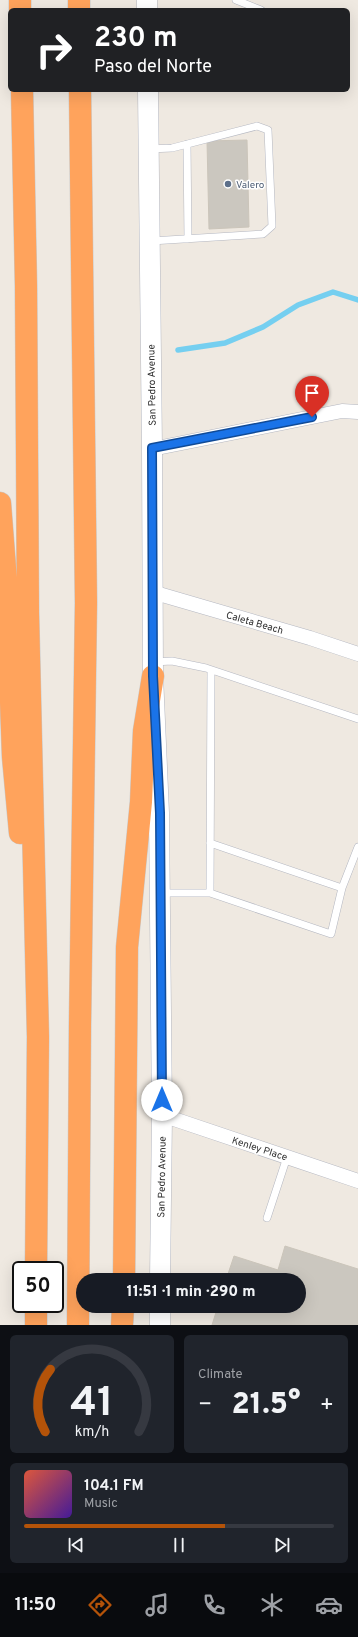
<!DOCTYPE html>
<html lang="en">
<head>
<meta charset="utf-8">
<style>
	body { margin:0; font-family:Overpass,sans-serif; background:#20242c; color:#f1f3f6; height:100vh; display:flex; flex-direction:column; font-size:15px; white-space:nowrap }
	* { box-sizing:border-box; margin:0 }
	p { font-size:13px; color:#9ea1a6 }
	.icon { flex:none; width:22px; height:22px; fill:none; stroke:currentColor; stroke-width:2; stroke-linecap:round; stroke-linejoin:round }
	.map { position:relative; height:1325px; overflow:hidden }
	.details { display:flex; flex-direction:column; gap:10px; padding:10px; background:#0d0f14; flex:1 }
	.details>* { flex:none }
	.guide { position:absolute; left:8px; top:8px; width:342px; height:84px; border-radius:6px; box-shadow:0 4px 16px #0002; background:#202124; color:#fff; overflow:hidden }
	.speed { position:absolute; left:12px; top:1261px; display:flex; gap:8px; font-size:20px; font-weight:700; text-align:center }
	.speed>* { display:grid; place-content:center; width:52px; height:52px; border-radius:50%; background:#171b24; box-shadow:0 4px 16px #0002; line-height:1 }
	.speed .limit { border:2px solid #111; border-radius:6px; background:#fff; color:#111 }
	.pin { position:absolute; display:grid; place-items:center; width:34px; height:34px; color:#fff; margin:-41px -17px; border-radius:50% 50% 50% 0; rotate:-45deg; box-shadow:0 0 4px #0007 }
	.pin .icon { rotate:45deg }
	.me { position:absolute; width:44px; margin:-22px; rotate:0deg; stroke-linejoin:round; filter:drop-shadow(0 0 3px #0008) }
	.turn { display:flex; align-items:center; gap:14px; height:84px; padding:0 20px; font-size:18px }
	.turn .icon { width:52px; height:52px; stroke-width:2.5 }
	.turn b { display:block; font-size:28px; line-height:34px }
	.big { font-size:30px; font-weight:800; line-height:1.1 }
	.details .card { flex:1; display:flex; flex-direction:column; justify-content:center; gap:6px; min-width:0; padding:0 14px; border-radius:6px; background:#20242c }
	.details .dial { align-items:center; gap:0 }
	.dial svg { height:104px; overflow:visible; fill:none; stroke:#363941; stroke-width:7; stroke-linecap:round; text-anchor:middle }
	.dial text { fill:#f1f3f6; stroke:none }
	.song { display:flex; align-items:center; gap:12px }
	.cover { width:48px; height:48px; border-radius:6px; background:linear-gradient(135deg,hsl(10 70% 55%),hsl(260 70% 35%)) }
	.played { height:4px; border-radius:2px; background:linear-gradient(90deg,#b45309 65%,#363941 65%) }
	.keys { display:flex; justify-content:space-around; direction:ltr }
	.heat { display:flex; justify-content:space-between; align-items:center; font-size:22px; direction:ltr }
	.details .tiles { flex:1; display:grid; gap:10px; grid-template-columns:1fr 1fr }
	.card:last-child { grid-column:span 2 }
	.trip { position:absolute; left:76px; top:1273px; width:230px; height:40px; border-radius:20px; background:#171b24; box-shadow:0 4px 16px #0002; font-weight:800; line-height:40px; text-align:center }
	.tabs { display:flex; height:64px; justify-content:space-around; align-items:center; background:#090b0e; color:#9ea1a6 }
	.tabs .icon { width:28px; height:28px }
	.tabs .on { color:#b45309 }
	.tabs b { font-size:18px; color:#f1f3f6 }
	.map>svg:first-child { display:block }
</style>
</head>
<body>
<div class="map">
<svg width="358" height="1325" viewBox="0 0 358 1325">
	<rect width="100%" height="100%" fill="#efe9e1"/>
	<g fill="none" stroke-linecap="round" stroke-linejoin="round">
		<!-- stream -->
		<path stroke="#75cff0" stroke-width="5.5" d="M178,350L225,343L263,327L298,305L333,292L358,300"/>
	</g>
	<!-- building -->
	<path fill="#cbc7bf" stroke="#cbc5ba" d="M247,140L249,227L209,229L207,141Z
		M285,1246L358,1269V1325H212L218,1306H299V1280H226L234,1256L278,1270Z"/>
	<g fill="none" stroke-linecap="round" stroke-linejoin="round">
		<defs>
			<path id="lane" d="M236,0L261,10
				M187,144L188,239
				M149,149L172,148L257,126L268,130L272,226L263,234L151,241
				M153,662L172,661L206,668L358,719
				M210,843L342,888
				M160,893H210L331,934L342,888L358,847
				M210,893L211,670
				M267,1218L287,1157"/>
			<path id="street" d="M152,449L342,411L358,412
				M152,592L310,638L358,654
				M162,1115L358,1181"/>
			<path id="secondary" d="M147,0V10
				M148,90L152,449L153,676L159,813L162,1115L160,1280
				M160,1325V1306"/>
			<path id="highway" d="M20,0V10
				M79,0V10
				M22,90L26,286L28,613L38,1037L36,1270
				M0,503L7,593L13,757L20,833
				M124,1280L127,947L141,802L144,731L153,676
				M36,1325V1304
				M78,1325L80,1024L86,603L80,90
				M122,1325L123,1306"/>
		</defs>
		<!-- lane casing -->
		<use href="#lane" stroke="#b4b7c1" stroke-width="8"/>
		<!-- street casing -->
		<use href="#street" stroke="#b4b7c1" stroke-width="15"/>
		<!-- secondary casing -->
		<use href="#secondary" stroke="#b4b7c1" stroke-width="21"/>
		<!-- highway casing -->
		<use href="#highway" stroke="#c9c9c9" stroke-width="23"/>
		<!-- lane -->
		<use href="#lane" stroke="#fff" stroke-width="7"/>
		<!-- street -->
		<use href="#street" stroke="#fff" stroke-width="14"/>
		<!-- secondary -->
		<use href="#secondary" stroke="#fff" stroke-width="20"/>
		<!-- highway -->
		<use href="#highway" stroke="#ffa35c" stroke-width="22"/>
	</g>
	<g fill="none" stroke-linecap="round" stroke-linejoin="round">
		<defs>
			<path id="route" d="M162,1100L160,813L153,676L152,448L312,417"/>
		</defs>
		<!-- route casing -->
		<use href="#route" stroke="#114b97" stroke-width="10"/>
		<!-- route -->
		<use href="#route" stroke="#1a73e8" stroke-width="7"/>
	</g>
	<!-- markers -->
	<circle fill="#5c6f8a" stroke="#fff" stroke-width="1.5" cx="228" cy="184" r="4"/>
	<g text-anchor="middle" stroke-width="3" stroke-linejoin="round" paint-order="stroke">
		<!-- service labels -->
		<g font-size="10" fill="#4e5e75" stroke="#fff" text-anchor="start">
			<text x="236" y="188">Valero</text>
		</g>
		<!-- street labels -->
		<g font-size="10" fill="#2e2e2e" stroke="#fff">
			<text transform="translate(151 385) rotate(-91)" y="4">San Pedro Avenue</text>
			<text transform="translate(255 622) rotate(16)" y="4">Caleta Beach</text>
			<text transform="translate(260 1148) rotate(18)" y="4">Kenley Place</text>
			<text transform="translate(161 1177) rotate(-89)" y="4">San Pedro Avenue</text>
		</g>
	</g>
</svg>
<div class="speed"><div class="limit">50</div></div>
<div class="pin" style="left:312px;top:417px;background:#d93025"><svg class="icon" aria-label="arrive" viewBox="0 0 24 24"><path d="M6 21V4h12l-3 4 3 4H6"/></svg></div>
<svg class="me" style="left:162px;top:1100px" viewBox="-20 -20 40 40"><circle r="19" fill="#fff"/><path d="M0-13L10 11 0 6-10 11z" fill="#1a73e8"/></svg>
<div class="trip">11:51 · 1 min · 290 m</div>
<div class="guide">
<div class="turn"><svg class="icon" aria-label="right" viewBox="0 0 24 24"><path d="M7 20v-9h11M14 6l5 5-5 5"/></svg><div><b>230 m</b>Paso del Norte</div></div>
</div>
</div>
<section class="details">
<div class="tiles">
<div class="card dial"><svg viewBox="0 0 100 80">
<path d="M14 69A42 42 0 1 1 86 69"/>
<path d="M14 69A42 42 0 0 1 18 21" stroke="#b45309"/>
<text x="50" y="56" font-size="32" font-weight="700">41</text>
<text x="50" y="72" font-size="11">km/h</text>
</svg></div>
<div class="card"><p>Climate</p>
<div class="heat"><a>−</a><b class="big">21.5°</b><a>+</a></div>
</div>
<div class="card">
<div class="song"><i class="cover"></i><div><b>104.1 FM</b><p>Music</p></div></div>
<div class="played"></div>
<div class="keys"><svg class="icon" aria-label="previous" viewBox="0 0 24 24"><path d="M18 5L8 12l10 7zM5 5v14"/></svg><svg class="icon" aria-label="pause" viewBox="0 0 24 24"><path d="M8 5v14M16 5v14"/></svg><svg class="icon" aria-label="next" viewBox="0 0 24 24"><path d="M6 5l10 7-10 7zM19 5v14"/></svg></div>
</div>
</div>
</section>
<nav class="tabs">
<b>11:50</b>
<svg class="icon on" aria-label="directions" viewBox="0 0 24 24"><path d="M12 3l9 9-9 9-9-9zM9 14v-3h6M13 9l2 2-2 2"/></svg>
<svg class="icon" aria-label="music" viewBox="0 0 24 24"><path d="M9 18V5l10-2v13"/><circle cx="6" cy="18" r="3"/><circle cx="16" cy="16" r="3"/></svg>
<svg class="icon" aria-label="phone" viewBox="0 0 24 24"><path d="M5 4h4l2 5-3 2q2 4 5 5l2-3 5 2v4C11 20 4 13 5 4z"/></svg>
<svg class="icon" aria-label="climate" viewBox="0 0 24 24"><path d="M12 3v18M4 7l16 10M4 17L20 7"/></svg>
<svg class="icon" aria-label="car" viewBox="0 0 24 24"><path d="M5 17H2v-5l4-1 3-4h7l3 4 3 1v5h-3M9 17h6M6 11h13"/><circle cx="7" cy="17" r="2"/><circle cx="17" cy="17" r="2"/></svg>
</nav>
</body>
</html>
